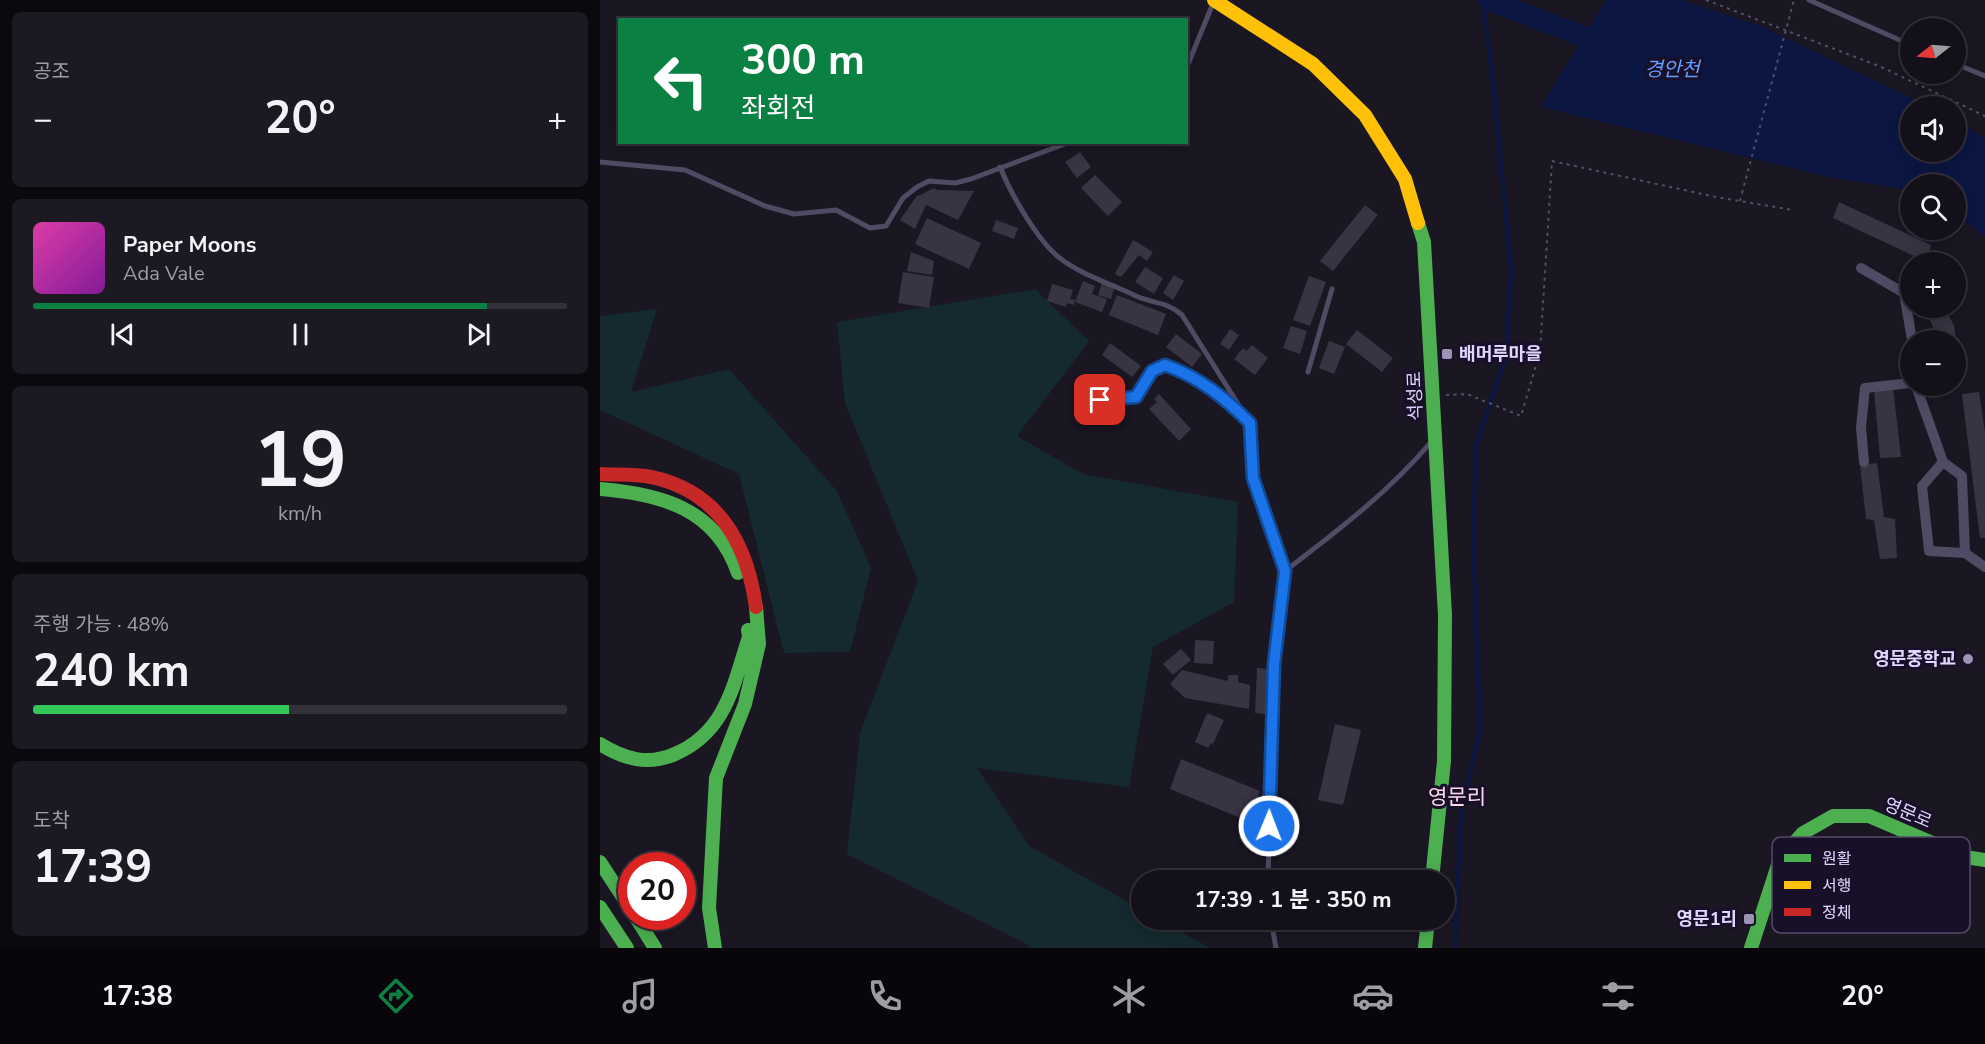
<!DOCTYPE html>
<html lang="ko">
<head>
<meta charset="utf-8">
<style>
	body { margin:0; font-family:"Nunito Sans","Noto Sans KR",sans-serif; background:#1d1923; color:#f1f3f6; height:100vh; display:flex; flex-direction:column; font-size:22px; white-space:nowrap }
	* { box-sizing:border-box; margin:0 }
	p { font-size:20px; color:#9d9da2 }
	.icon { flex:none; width:33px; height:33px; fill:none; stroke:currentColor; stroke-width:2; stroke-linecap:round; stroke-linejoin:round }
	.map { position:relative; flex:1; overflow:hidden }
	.panel { display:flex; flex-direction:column; gap:12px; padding:12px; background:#0b090e; width:600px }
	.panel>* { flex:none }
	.top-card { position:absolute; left:18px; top:18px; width:570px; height:126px; border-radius:0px; box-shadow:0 3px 15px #0003,0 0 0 2px #333039; background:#0b8043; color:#fff; overflow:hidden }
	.needle { width:39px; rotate:253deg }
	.controls { position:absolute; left:1300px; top:18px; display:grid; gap:12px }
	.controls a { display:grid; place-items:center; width:66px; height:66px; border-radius:50%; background:#14101a; box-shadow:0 3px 15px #0003,0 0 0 2px #333039; font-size:30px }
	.speed { position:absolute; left:18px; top:852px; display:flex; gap:12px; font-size:30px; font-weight:700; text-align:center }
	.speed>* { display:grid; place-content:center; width:78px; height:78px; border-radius:50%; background:#14101a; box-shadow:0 3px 15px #0003,0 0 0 2px #333039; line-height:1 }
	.speed .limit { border:9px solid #d22; background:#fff; color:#111 }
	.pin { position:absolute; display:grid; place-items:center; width:51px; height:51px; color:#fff; margin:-26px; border-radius:12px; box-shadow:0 3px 9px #0006 }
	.me { position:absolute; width:66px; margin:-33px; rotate:1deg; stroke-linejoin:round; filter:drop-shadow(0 0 4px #0008) }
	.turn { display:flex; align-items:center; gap:21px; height:126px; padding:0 24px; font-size:27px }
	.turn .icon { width:78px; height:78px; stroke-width:2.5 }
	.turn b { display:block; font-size:42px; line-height:51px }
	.big { font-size:45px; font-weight:700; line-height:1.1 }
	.panel .widget { flex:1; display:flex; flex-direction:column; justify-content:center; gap:9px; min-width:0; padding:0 21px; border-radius:9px; background:#1d1923 }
	.panel .dial { align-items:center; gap:0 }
	.dial b { font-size:78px; line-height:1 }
	.song { display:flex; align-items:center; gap:18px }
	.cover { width:72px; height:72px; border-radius:9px; background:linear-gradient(135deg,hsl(320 70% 55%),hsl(290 70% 35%)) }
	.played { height:6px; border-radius:3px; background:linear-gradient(90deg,#0b8043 85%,#333039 85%) }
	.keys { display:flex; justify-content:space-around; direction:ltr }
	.heat { display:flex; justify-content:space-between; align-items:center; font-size:33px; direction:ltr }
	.charge { height:9px; border-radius:4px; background:linear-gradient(90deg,#34c759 48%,#333039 0) }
	.trip { position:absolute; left:531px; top:870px; width:324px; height:60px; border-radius:30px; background:#14101a; box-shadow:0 3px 15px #0003,0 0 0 2px #333039; font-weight:700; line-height:60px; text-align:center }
	.tabs { display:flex; height:96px; justify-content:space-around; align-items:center; background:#08060a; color:#9d9da2 }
	.tabs .icon { width:42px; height:42px }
	.tabs .selected { color:#0b8043 }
	.tabs b { font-size:27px; color:#f1f3f6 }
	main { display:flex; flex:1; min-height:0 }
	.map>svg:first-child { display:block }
</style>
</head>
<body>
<main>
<section class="panel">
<div class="widget"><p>공조</p>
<div class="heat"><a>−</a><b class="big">20°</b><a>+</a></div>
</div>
<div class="widget">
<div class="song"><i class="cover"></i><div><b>Paper Moons</b><p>Ada Vale</p></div></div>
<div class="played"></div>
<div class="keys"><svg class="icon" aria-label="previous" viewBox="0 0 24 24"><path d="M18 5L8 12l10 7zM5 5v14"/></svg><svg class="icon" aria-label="pause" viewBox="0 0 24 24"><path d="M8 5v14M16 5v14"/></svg><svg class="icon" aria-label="next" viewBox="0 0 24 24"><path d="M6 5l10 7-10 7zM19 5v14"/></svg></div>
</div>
<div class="widget dial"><b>19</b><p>km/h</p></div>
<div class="widget"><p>주행 가능 · 48%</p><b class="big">240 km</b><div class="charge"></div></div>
<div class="widget"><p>도착</p><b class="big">17:39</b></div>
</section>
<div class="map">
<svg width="1385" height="948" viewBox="0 0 1385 948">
	<rect width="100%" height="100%" fill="#1a1622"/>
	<!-- green -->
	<path fill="#142a30" d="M435,289L489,341L417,436L483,474L638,502L634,602L553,647L529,787L377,768L429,846L541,909L542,920H559L610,948H429L427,944L247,854L260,733L318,581L245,403L237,322Z
		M57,309L31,392L129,369L237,491L271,568L250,652L184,653L139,474L0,410V316Z"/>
	<!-- water -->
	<path fill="#0b1643" d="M1006,0H1081L1163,27L1328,106H1311V152H1356V120L1385,139V237L1356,214V184H1311V190L1229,177L941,107Z"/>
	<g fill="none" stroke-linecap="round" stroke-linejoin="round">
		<!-- stream -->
		<path stroke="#0b1643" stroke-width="4" d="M855,948L861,812L880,730L873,537L876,445L906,356L911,270L895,101L883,0"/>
		<!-- river -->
		<path stroke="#0b1643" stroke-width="21" d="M888,0L1011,47"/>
	</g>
	<!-- building -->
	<path fill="#393444" d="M480,152L491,167L477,178L465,162Z
		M495,175L522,202L508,216L481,188Z
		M334,188L337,190L374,191L358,220L326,205L315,229L300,220L316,197Z
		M1239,202L1331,245L1327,262L1233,218Z
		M765,205L778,215L733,271L720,261Z
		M327,218L381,243L369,269L315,244Z
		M396,220L418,228L414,239L392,231Z
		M533,240L553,252L547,261L539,255L521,277L515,274Z
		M311,252L334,261L332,275L307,271Z
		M545,267L563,278L554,294L535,282Z
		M303,272L334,277L329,308L298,303Z
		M574,275L584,281L573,300L563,293Z
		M709,276L726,282L710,326L693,320Z
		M483,281L495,286L492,294L507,299L502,312L475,302Z
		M502,282L515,286L511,299L498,295Z
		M452,284L473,290L470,299L475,300L474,305L467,303L466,307L447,301Z
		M517,295L566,314L558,335L509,315Z
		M1324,308H1344L1354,325L1356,340H1335L1334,329Z
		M691,326L707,331L700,354L683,348Z
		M630,329L639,335L629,350L620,344Z
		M757,330L793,358L782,372L746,344Z
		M576,334L602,354L592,367L566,347Z
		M729,341L745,347L734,374L719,368Z
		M510,343L541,366L532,377L502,355Z
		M652,345L668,358L655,375L634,359L643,348L647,351Z
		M1293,388L1301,457L1280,458L1274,391Z
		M1379,392L1385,432V538H1380L1362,394Z
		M559,394L591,429L579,441L549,409L557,402L554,399Z
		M1277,463L1284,517L1295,519L1297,558L1280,559L1274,520L1266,519L1260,465Z
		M595,640L614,641L613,664L594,663Z
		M581,649L591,660L573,675L563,664Z
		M657,668L668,669L665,714L655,713Z
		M582,670L628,681V675H638V682L650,685L649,709L585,698L570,684Z
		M607,713L624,720L613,744L611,743L608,748L595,742Z
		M735,724L761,730L743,805L718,800Z
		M581,759L660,791L653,810L656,811L653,819L649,818L648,821L570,789Z"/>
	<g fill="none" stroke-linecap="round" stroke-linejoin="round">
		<!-- path -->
		<path stroke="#4b5463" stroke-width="2" stroke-dasharray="3 4.5" stroke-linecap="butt" d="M1106,0L1279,66L1385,116
			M1140,201L1142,193
			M846,395L867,394L921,416L940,352L952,161L1116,197L1193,210"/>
		<!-- lane -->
		<path stroke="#504a63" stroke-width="5" d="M1209,0L1311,45
			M1356,64L1385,76
			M586,69L614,1
			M0,162L85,170L165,206L194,214L236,210L270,228L286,226L303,198L317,187L329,181L355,183L371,179L470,142
			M400,167C411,194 438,242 461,259C482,275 512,284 536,296C554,304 566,301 582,315L650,423L653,478L685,571L674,664L668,880
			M708,372L732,289
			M484,413L500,400L536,397L552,371L565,365C596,376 621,395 644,418
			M685,571C736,532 789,492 831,442
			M671,920L676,948"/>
		<!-- street -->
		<path stroke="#504a63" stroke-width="10" d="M1261,268L1304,293L1312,340
			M1316,386L1343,462
			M1264,462L1261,427L1265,388L1311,383
			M1365,553L1362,476L1343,462L1322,486L1329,551L1365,553L1385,567"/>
		<!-- fast -->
		<path stroke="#4caf50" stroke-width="14" d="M818,223L824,242L845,615L844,761L832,880
			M0,489C62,494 116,509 138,573
			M0,744C24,759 48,766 75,754C126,732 133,686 149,637L148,630
			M0,862L32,911
			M0,907L27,948
			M35,916L55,948
			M115,948L109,908L116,778L145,704L159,644L156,607
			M825,948L828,920
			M1151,948L1180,859L1203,833L1233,816H1269L1365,857L1385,860"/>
		<!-- slow -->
		<path stroke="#ffc107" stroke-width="14" d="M614,0L713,64L765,115L805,179L818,223"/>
		<!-- jam -->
		<path stroke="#c62828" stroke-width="14" d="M0,474C16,475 35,474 51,477C118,491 147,543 156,607"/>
		<!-- path-bridge -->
		<path stroke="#4b5463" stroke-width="2" stroke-dasharray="3 4.5" stroke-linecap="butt" d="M1142,193L1194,0"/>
	</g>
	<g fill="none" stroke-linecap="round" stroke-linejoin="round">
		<defs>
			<path id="route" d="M500,400L536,397L552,371L565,365C599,377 625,398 650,423L653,478L685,571L674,664L669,826"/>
		</defs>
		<!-- route casing -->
		<use href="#route" stroke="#114b97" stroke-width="15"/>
		<!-- route -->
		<use href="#route" stroke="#1a73e8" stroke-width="10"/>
	</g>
	<!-- markers -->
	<g fill="#9c93b2" stroke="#181028" stroke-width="2">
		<rect x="841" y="348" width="12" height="12" rx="3"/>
		<circle cx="1368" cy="659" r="6"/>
		<rect x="1143" y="913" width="12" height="12" rx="3"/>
	</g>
	<g text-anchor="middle" stroke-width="6" stroke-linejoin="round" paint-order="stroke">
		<!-- poi labels -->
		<g font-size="18" font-weight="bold" fill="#e2d6ff" stroke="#181028" text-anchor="end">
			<text x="859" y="360" text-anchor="start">배머루마을</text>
			<text x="1356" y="665">영문중학교</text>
			<text x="1137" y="925">영문1리</text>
		</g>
		<!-- street labels -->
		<g font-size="18" fill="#e2d6ff" stroke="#181028">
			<text transform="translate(815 396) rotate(-92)" y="6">석성로</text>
			<text transform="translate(1308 813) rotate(23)" y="6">영문로</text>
		</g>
		<!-- water labels -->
		<g font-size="20" font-style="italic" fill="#659dff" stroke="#181028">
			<text x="1072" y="76">경안천</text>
		</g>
		<!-- quarter labels -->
		<g font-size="21" fill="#ffd8ea" stroke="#181028">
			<text x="857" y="804">영문리</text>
		</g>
	</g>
	<!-- legend -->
	<rect x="1172" y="837" width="198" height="96" rx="9" fill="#181028" stroke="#554b68" stroke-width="1.5"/>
	<rect x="1184" y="854" width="27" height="8" fill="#4caf50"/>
	<rect x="1184" y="881" width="27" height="8" fill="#ffc107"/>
	<rect x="1184" y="908" width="27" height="8" fill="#c62828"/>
	<g font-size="16" fill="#e2d6ff">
		<text x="1222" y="864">원활</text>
		<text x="1222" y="891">서행</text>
		<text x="1222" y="918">정체</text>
	</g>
</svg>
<div class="controls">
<a><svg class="needle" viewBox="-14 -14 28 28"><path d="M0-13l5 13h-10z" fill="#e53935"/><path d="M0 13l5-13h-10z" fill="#9d9da2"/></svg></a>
<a><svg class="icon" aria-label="sound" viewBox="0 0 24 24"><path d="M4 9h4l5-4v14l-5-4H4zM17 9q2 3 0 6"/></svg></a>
<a><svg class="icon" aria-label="search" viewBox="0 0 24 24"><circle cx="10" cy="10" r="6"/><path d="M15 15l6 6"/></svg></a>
<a>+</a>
<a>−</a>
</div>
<div class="speed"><div class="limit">20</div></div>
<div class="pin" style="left:500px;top:400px;background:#d93025"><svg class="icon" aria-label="arrive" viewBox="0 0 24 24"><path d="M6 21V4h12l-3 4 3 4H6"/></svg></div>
<svg class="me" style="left:669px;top:826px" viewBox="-20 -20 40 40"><circle r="17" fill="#1a73e8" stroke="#fff" stroke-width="3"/><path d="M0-11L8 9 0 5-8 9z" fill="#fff"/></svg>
<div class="trip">17:39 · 1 분 · 350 m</div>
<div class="top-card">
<div class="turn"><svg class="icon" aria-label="left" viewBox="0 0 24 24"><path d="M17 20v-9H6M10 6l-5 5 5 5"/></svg><div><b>300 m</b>좌회전</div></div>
</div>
</div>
</main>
<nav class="tabs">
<b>17:38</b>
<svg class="icon selected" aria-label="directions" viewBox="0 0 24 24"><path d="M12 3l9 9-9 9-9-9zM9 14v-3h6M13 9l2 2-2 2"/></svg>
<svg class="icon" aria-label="music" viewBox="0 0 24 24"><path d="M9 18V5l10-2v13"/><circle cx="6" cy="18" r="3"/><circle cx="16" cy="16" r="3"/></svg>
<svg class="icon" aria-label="phone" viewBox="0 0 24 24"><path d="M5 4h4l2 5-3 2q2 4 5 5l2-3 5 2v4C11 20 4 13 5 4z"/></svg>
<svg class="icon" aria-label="climate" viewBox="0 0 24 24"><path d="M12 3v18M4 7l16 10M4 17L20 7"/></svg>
<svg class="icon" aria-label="car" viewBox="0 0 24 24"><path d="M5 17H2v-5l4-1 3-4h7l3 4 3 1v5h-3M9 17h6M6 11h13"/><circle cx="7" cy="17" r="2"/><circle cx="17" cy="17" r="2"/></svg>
<svg class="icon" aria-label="filters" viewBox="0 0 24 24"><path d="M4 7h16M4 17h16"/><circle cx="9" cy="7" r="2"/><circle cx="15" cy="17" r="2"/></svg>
<b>20°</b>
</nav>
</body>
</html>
